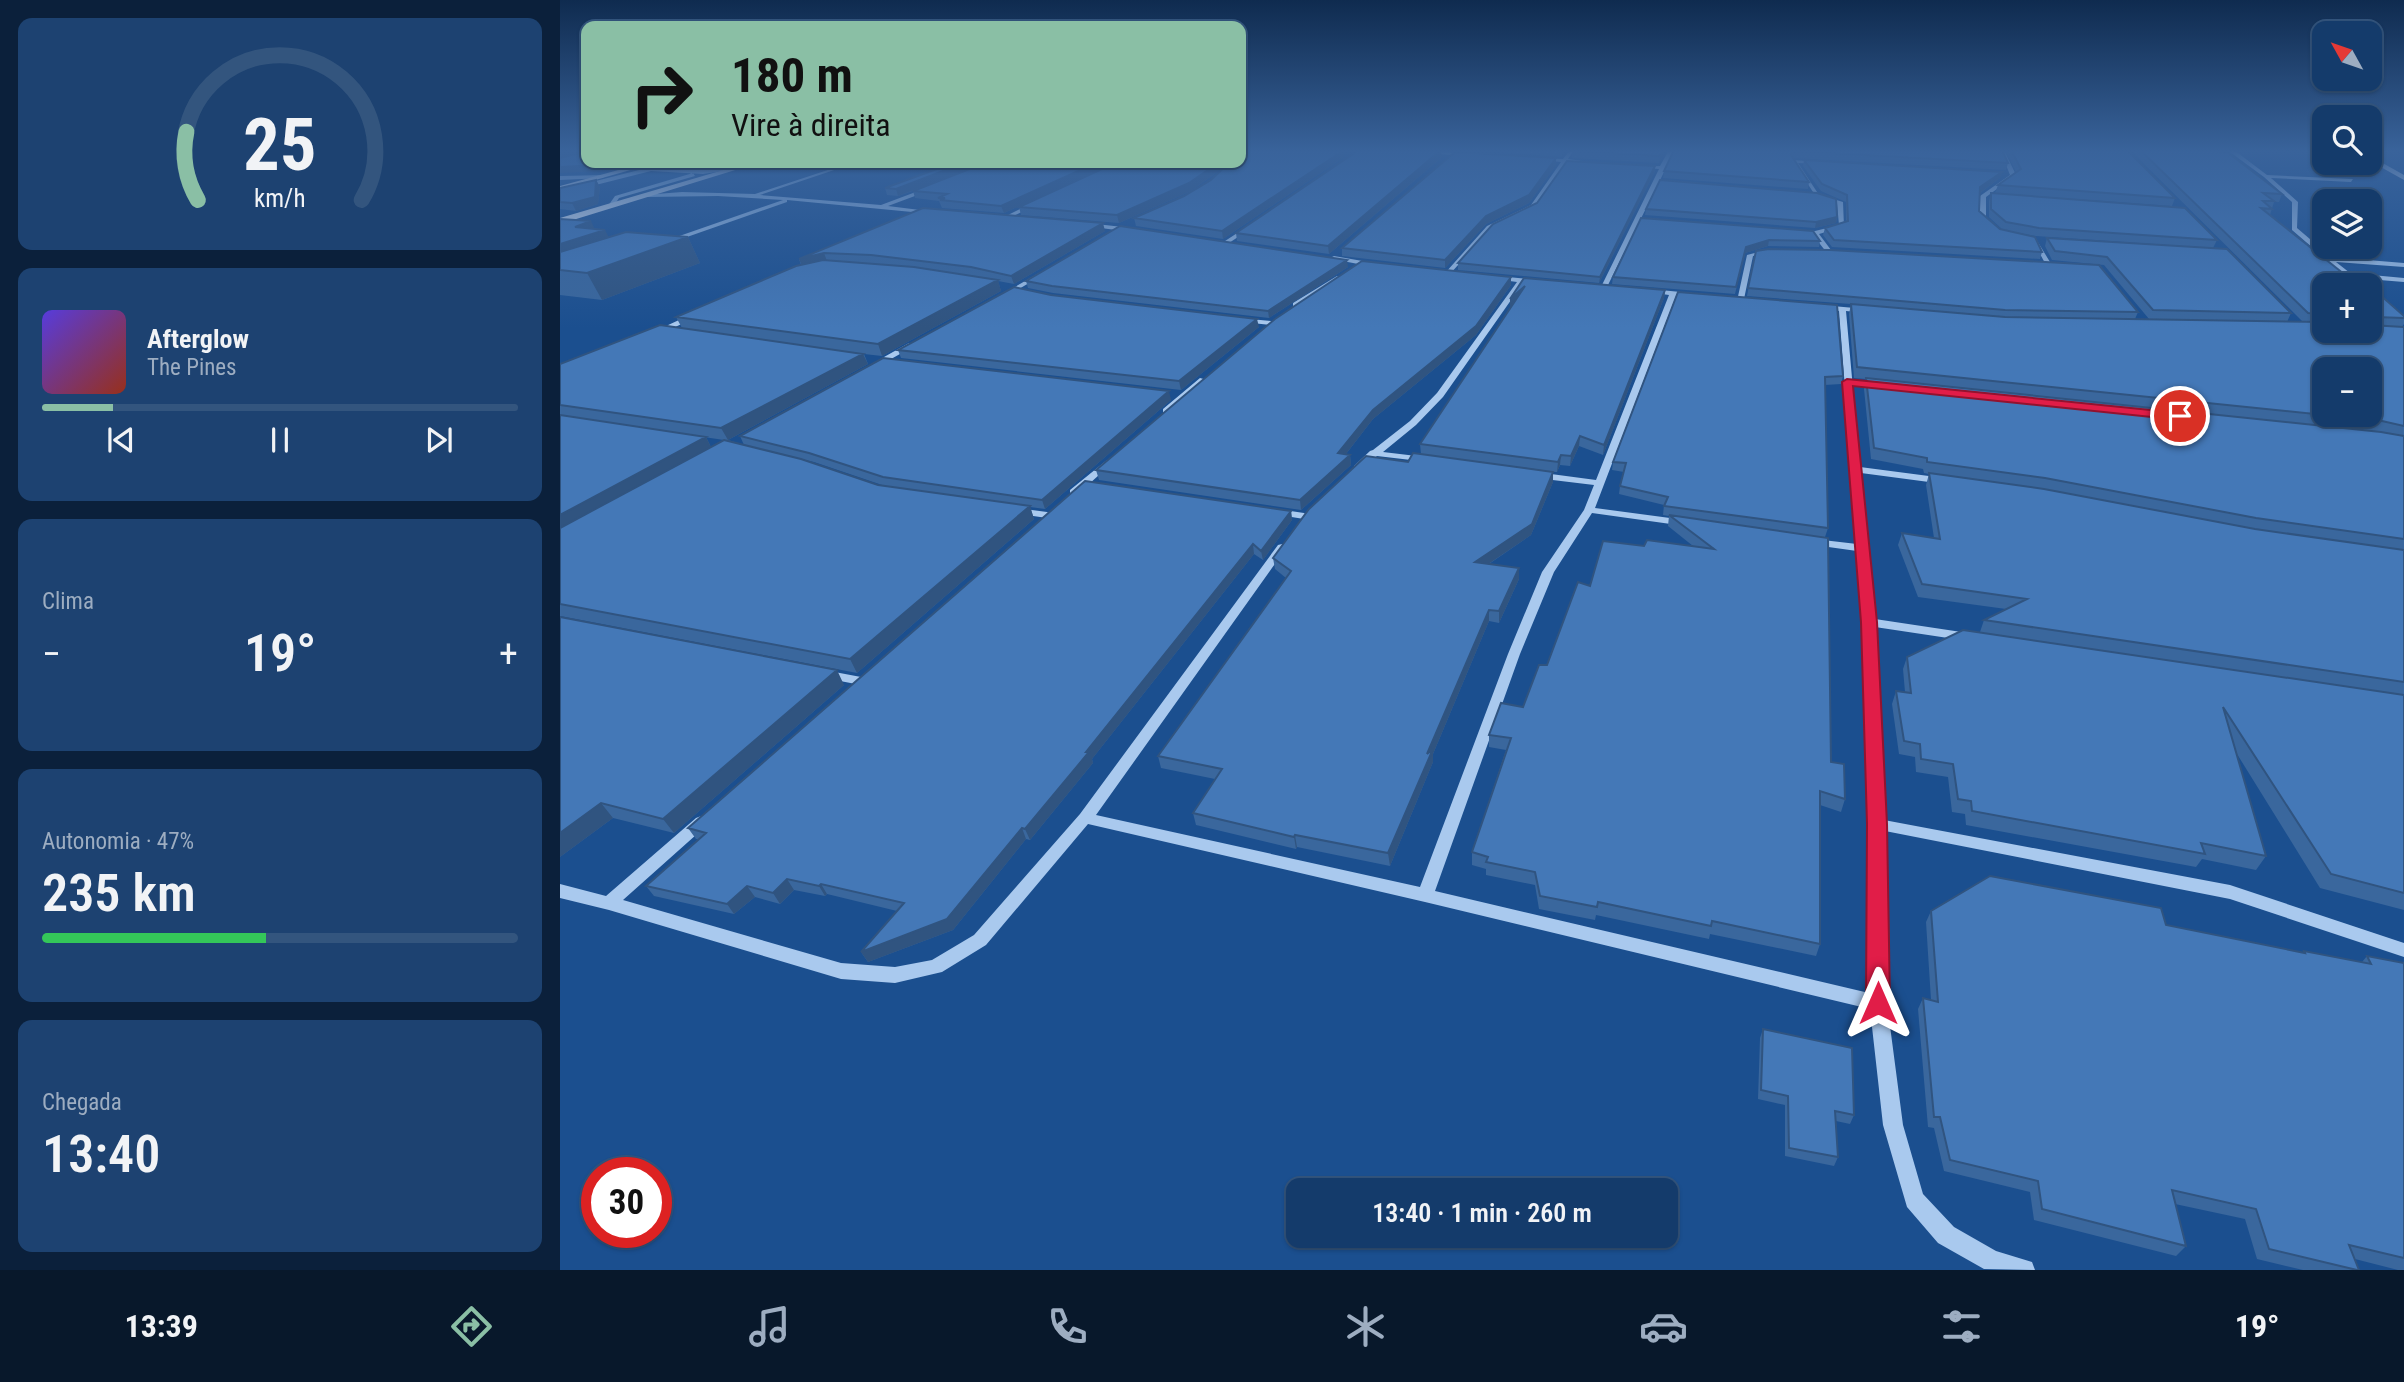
<!DOCTYPE html>
<html lang="pt">
<head>
<meta charset="utf-8">
<style>
	body { margin:0; font-family:"Roboto Condensed",sans-serif; background:#1d4271; color:#f1f3f6; height:100vh; display:flex; flex-direction:column; font-size:26px; white-space:nowrap }
	* { box-sizing:border-box; margin:0 }
	p { font-size:23px; color:#9dadc1 }
	.icon { flex:none; width:38px; height:38px; fill:none; stroke:currentColor; stroke-width:2; stroke-linecap:round; stroke-linejoin:round }
	.map { position:relative; flex:1; overflow:hidden }
	.details { display:flex; flex-direction:column; gap:18px; padding:18px; background:#0b203b; width:560px }
	.details>* { flex:none }
	.banner { position:absolute; left:21px; top:21px; width:665px; height:147px; border-radius:14px; box-shadow:0 2px 5px #0004,0 0 0 2px #33557e; background:#8abfa5; color:#111; overflow:hidden }
	.needle { width:46px; rotate:310deg }
	.fabs { position:absolute; left:1752px; top:21px; display:grid; gap:14px }
	.fabs a { display:grid; place-items:center; width:70px; height:70px; border-radius:14px; background:#143b6b; box-shadow:0 2px 5px #0004,0 0 0 2px #33557e; font-size:35px }
	.speed { position:absolute; left:21px; top:1157px; display:flex; gap:14px; font-size:35px; font-weight:700; text-align:center }
	.speed>* { display:grid; place-content:center; width:91px; height:91px; border-radius:50%; background:#143b6b; box-shadow:0 2px 5px #0004,0 0 0 2px #33557e; line-height:1 }
	.speed .limit { border:10px solid #d22; background:#fff; color:#111 }
	.pin { position:absolute; display:grid; place-items:center; width:60px; height:60px; color:#fff; margin:-30px; border:4px solid #fff; border-radius:50%; box-shadow:0 2px 7px #0007 }
	.me { position:absolute; width:77px; margin:-38px; rotate:0deg; stroke-linejoin:round; filter:drop-shadow(0 0 5px #0008) }
	.turn { display:flex; align-items:center; gap:24px; height:147px; padding:0 35px; font-size:32px }
	.turn .icon { width:91px; height:91px; stroke-width:2.5 }
	.turn b { display:block; font-size:49px; line-height:60px }
	.big { font-size:52px; font-weight:600; line-height:1.1 }
	.details .tile { flex:1; display:flex; flex-direction:column; justify-content:center; gap:10px; min-width:0; padding:0 24px; border-radius:14px; background:#1d4271 }
	.details .dial { align-items:center; gap:0 }
	.dial svg { height:182px; overflow:visible; fill:none; stroke:#33557e; stroke-width:7; stroke-linecap:round; text-anchor:middle }
	.dial text { fill:#f1f3f6; stroke:none }
	.song { display:flex; align-items:center; gap:21px }
	.cover { width:84px; height:84px; border-radius:10px; background:linear-gradient(135deg,hsl(250 70% 55%),hsl(10 70% 35%)) }
	.played { height:7px; border-radius:4px; background:linear-gradient(90deg,#8abfa5 15%,#33557e 15%) }
	.keys { display:flex; justify-content:space-around; direction:ltr }
	.heat { display:flex; justify-content:space-between; align-items:center; font-size:38px; direction:ltr }
	.charge { height:10px; border-radius:5px; background:linear-gradient(90deg,#34c759 47%,#33557e 0) }
	.trip { position:absolute; left:726px; top:1178px; width:392px; height:70px; border-radius:14px; background:#143b6b; box-shadow:0 2px 5px #0004,0 0 0 2px #33557e; font-weight:600; line-height:70px; text-align:center }
	.menu { display:flex; height:112px; justify-content:space-around; align-items:center; background:#08182b; color:#9dadc1 }
	.menu .icon { width:49px; height:49px }
	.menu .active { color:#8abfa5 }
	.menu b { font-size:32px; color:#f1f3f6 }
	main { display:flex; flex:1; min-height:0 }
	.map>svg:first-child { display:block }
</style>
</head>
<body>
<main>
<section class="details">
<div class="tile dial"><svg viewBox="0 0 100 80">
<path d="M14 69A42 42 0 1 1 86 69"/>
<path d="M14 69A42 42 0 0 1 9 39" stroke="#8abfa5"/>
<text x="50" y="56" font-size="32" font-weight="700">25</text>
<text x="50" y="72" font-size="11">km/h</text>
</svg></div>
<div class="tile">
<div class="song"><i class="cover"></i><div><b>Afterglow</b><p>The Pines</p></div></div>
<div class="played"></div>
<div class="keys"><svg class="icon" aria-label="previous" viewBox="0 0 24 24"><path d="M18 5L8 12l10 7zM5 5v14"/></svg><svg class="icon" aria-label="pause" viewBox="0 0 24 24"><path d="M8 5v14M16 5v14"/></svg><svg class="icon" aria-label="next" viewBox="0 0 24 24"><path d="M6 5l10 7-10 7zM19 5v14"/></svg></div>
</div>
<div class="tile"><p>Clima</p>
<div class="heat"><a>−</a><b class="big">19°</b><a>+</a></div>
</div>
<div class="tile"><p>Autonomia · 47%</p><b class="big">235 km</b><div class="charge"></div></div>
<div class="tile"><p>Chegada</p><b class="big">13:40</b></div>
</section>
<div class="map">
<svg width="1844" height="1270" viewBox="0 0 1844 1270">
	<rect width="100%" height="100%" fill="#1b4f8f"/>
	<g fill="none" stroke-linecap="round" stroke-linejoin="round">
		<!-- minor -->
		<path fill="#a9c9ee" fill-rule="evenodd" d="M1010,150H1014L1008,159L1022,161L1024,163L1006,162L975,207L931,228L890,274H886V272L927,226L971,205L1001,162L981,160L979,158L1003,159Z
			M1109,150H1113L1106,168L1047,287L1042,288L1041,287L1099,169L1076,167L1100,166Z
			M1440,150H1444L1456,175L1426,197V218L1433,226L1430,228L1420,218V196L1450,175Z
			M1646,150H1674L1707,175L1793,179L1791,182L1711,178L1738,202L1737,228L1771,257L1844,263V267L1776,262L1790,273L1844,278V282L1795,278L1803,285H1796L1732,230V202L1704,177L1670,152Z
			M866,151L907,154L909,155L907,156L864,153Z
			M1232,160L1262,162L1260,164L1238,163L1259,195H1255Z
			M289,163H295L200,195L321,205L369,187L371,190L328,206L376,212L373,214L227,200V202L107,244L105,241L223,200L158,196L86,197L83,195L122,192L195,194Z
			M91,167L143,170L173,167L176,169L143,174L91,171L0,194V190Z
			M133,173L135,176L59,198L53,207L48,206L55,196Z
			M45,175L43,178L0,180V176Z
			M1260,195L1283,202L1284,227L1259,234L1271,250L1284,252V254L1267,253L1253,235L1237,232L1240,230L1255,231L1279,225L1277,203L1260,197Z
			M474,202L476,205L447,219L442,218Z
			M527,223L572,228L575,230L572,232L525,226Z
			M688,226L693,227L669,243H665V241Z
			M1472,239H1476L1490,262L1503,263V265H1486Z
			M1210,249L1212,252L1193,256L1184,299L1177,301L1187,255Z
			M774,256L814,263L817,265L814,267L772,259V257Z
			M479,273L484,274L447,296L441,295Z
			M777,276L782,277L739,307H733V303Z
			M937,276L978,280L981,282L978,284L963,283L883,397L856,425L823,452L865,457L868,458V462L817,456L800,470H794V466L810,451L813,450L850,421L877,393L957,282L935,279L934,278Z
			M1090,289L1131,293L1135,295L1131,297L1116,296L1035,508L1125,520L1130,523L1125,526L1032,513L994,572L960,654L875,891L1309,993C1309,845 1309,698 1297,551L1254,545L1249,542L1254,539L1297,544L1279,311L1258,309V305H1261L1306,309L1310,311L1306,313L1286,311L1300,467L1384,478L1389,481L1384,484L1301,473L1315,619L1408,633L1414,637L1408,641L1315,627L1324,820L1670,885L1844,943V957L1670,899L1325,831L1327,1003L1343,1125L1363,1194L1394,1227L1436,1251L1472,1262L1475,1270L1424,1269L1378,1243L1347,1207L1323,1125L1310,1009L865,902L528,824L426,945L382,972L335,983L281,979L49,910L0,898V884L46,896L136,818L141,816L146,818L149,822L146,826L63,900L281,963L335,967L372,960L414,935L520,814L718,545L722,544L727,547L536,815L860,887L948,654L982,572L1024,510L1034,485L976,478L971,475L976,472L1036,480L1109,295L1088,292V290Z
			M132,314L139,316L100,334L93,332Z
			M679,318L711,321L715,323L711,325L682,322H679Z
			M349,343L356,345L315,368L308,366Z
			M640,378L647,380L609,413H603V409Z
			M547,460L552,463L550,465L518,494H510V490Z
			M457,508L487,512L492,515L487,518L453,513L452,511Z
			M717,509L744,513L749,516L744,519L713,514L712,512Z
			M264,670L301,677L307,681L301,685L259,677L258,674L259,671Z"/>
		<!-- major -->
		<path fill="#f0f6ff" fill-rule="evenodd" d="M1810,156L1844,175V180L1810,161Z
			M84,163H95L0,190V186Z
			M187,163H198L0,224V218Z"/>
	</g>
	<!-- wall -->
	<path fill="#3a679d" fill-rule="evenodd" d="M913,150H1007L1002,157Z
		M1106,150L1099,163L1012,158V151Z
		M1114,150H1442L1448,163L1446,170L1233,158L1249,182L1248,189L1103,178L1104,171Z
		M1445,150H1567L1615,198L1612,206L1435,193L1438,185L1456,172Z
		M1576,150H1634L1722,194L1719,202H1714L1710,215L1764,285V331L1810,286L1844,316V324L1842,327H1844V910L1760,888L1677,754L1706,856L1696,870L1642,859L1636,867L1406,825L1405,814L1392,812L1388,777L1356,772L1355,757L1339,754L1332,704L1336,691L1345,692L1343,669L1347,657L1420,632L1424,620L1446,609L1358,597L1338,545L1342,533L1374,538L1366,485L1369,474L1364,473L1363,469L1311,459L1304,389L1306,379L1294,378L1289,314L1291,304L1187,296L1196,251L1578,312L1575,319H1589L1544,265L1492,260L1485,246L1487,238L1731,313L1727,322H1743L1574,154Z
		M784,157L663,239L576,226L574,218L624,196L651,180Z
		M882,157L769,254L677,241L676,233Z
		M1244,160L1440,178L1420,193L1419,211L1440,229L1482,252L1480,259L1272,247L1263,235L1265,228L1286,222V202L1261,191L1243,166Z
		M553,163L444,213L382,208L379,201L355,198L353,191L338,196L327,195L325,188Z
		M555,163H666L657,172L631,191L559,223L461,215L459,207Z
		M996,165L969,203L926,224L885,268L782,256V248Z
		M1095,166V171L1039,283L898,270V263Z
		M36,180L40,187L38,204L16,211L0,209V188Z
		M1431,193L1657,240L1653,248L1476,236L1443,230L1429,217V201Z
		M363,208L545,231L454,284L438,281L441,291L322,356L304,354L308,364L168,440L184,445L180,436L611,400L485,509L470,507L474,519L297,673L0,616V364L122,328L116,317L241,265L239,259ZM76,427L164,440L151,447L146,437ZM241,459L254,462L325,486L318,485Z
		M1086,209L1277,217L1276,223L1255,228L1085,215Z
		M1081,218L1260,241L1259,247L1208,246L1185,253L1175,294L1052,284L1053,277Z
		M0,219L49,237H128L140,263L42,300L0,295Z
		M788,267L709,318L493,293L468,288L466,281Z
		M951,277V285L916,335L813,419L786,454L790,455L791,465L741,510L539,480L536,470Z
		M1105,290L1104,298L1043,455L1019,446L1010,466L1000,465L997,472H993V482L971,535L929,564L959,579L939,623L929,621L873,754V762L830,866L737,847L736,849L636,825L633,813L655,779L601,768L598,756L726,578L715,569L713,558L848,462L982,470L861,454L860,444L953,304L950,307V299Z
		M1118,292L1283,376L1281,384L1265,385L1268,528L1265,537L1271,762L1285,799L1281,812L1260,805V944L1256,956L1150,934L1149,939L1036,915L1035,920L979,909L975,885L926,875V869L912,865V852L946,750L929,747V735L963,707L987,665L1030,586L1084,546H1133L1108,526L1109,516L1103,515L1104,505L1059,494L1060,486L1064,472L1052,470L1053,462Z
		M699,327L621,390L341,358L338,350Z
		M731,511L732,520L703,560L694,554L532,759L533,763L470,840L466,839L393,930L308,962L301,952L337,911L267,894L265,896L234,890L220,904L195,897L174,914L94,896L86,886L138,839H136L128,828Z
		M0,617L284,685L114,833L53,818L0,857Z
		M1371,911L1606,925L1742,953L1744,951L1802,962L1807,956L1844,963V1270H1838L1795,1259L1799,1270H1743L1697,1259L1685,1219L1615,1204L1626,1246L1616,1256L1474,1220L1470,1192L1384,1171L1374,1128L1368,1127L1358,1009L1363,998L1371,1000L1366,922Z
		M1203,1029L1294,1115L1290,1124L1276,1121L1278,1157L1274,1166L1225,1156V1105L1198,1099L1200,1038Z"/>
	<!-- shaded-wall -->
	<path fill="#305480" d="M4,150H25V151L0,158V151Z
		M784,150V157L663,239L662,231Z
		M881,150L882,157L769,254L768,246Z
		M1002,150H1007L1002,157Z
		M1103,150H1106L1099,163L1100,156Z
		M996,158V165L969,203L926,224L885,268V260L926,216Z
		M42,163L41,171L0,173V167Z
		M404,163H424L338,196L336,189Z
		M536,163H553L444,213L441,206Z
		M658,163H666L657,172L631,191L559,223L557,215Z
		M1095,166V171L1039,283L1040,277Z
		M1442,172L1440,178L1418,194L1420,187Z
		M36,180L40,187L38,204L16,211L12,203Z
		M1277,217L1276,223L1255,228L1256,222Z
		M31,221L36,232L45,230L58,255L0,270V244L15,227Z
		M543,223L545,231L454,284L451,276Z
		M128,237L140,263L42,300L27,273Z
		M1209,240L1208,246L1185,253L1175,294L1186,247Z
		M264,253L267,261L243,268L239,259Z
		M787,260L788,267L709,318L708,311Z
		M951,277V285L916,335L813,419L779,463L778,453L813,410Z
		M438,280L441,291L322,356L318,344Z
		M965,286V294L950,307V299Z
		M1105,290L1104,298L1043,455L1044,445Z
		M697,319L699,327L621,390L619,381Z
		M303,354L308,364L168,440L161,428Z
		M609,391L611,400L485,509L482,500Z
		M1020,436L1019,446L1010,466L1011,456Z
		M146,437L152,449L0,533V515Z
		M790,455L791,465L741,510L740,500Z
		M1001,455L1000,465L997,472L998,462Z
		M993,472V482L971,535L915,573V562Z
		M470,506L474,519L297,673L290,659Z
		M731,511L732,520L703,560L701,551Z
		M693,544L694,554L532,759L533,763L470,840L465,829L526,752Z
		M959,568V579L939,623V611Z
		M929,610V621L873,754V762L830,866L828,853L867,754Z
		M277,670L284,685L114,833L103,819Z
		M41,803L53,818L0,857V833Z
		M462,828L466,839L393,930L308,962L301,952Z
		M735,835L737,847L736,849L734,837Z
		M227,879L234,890L220,904L213,893Z
		M261,884L267,894L265,896L259,886Z
		M187,886L195,897L174,914L167,904Z"/>
	<!-- building -->
	<path fill="#4478b7" stroke="#305480" stroke-width="2" d="M25,150H26V163H38V165L0,167V158L24,152Z
		M681,150H784L662,231L574,218L624,196L651,180L669,163H681Z
		M799,150H881L768,246L676,233Z
		M1013,150H1103L1100,156L1012,151Z
		M1114,150H1442L1448,163L1232,151L1231,155L1249,182L1104,171Z
		M1451,150H1567L1615,198L1438,185L1461,169Z
		M1580,150H1634L1667,152L1722,194L1703,193L1714,201H1703L1712,209L1701,208L1784,274L1795,275L1809,285H1764V314L1748,313Z
		M895,152L996,158L969,195L926,216L885,260L782,248Z
		M1244,160L1442,172L1420,187L1419,211L1440,229L1475,237L1482,252L1274,240L1265,228L1288,221L1287,195L1262,184Z
		M1007,161L1095,166L1040,277L898,263L933,224L977,203Z
		M393,163H404L336,189L325,188Z
		M425,163H536L441,206L380,200L385,198H378L387,194L353,191Z
		M555,163H658L629,183L557,215L459,207Z
		M36,180L35,197L12,203L0,202V188Z
		M1100,180L1257,193L1276,199L1277,217L1256,222L1086,209Z
		M1431,193L1625,208L1657,240L1479,228L1446,222L1431,209Z
		M363,208L543,223L451,276L411,267L311,255L264,253L239,259Z
		M1081,218L1253,231L1260,241L1209,240L1186,247L1176,287L1053,277Z
		M0,219L31,221L15,227L45,230L0,244Z
		M560,226L787,260L708,311L492,286L466,281Z
		M66,232L128,237L27,273L0,270V252Z
		M1487,238L1667,249L1731,313L1593,310L1547,257L1495,251Z
		M1209,249L1270,250L1539,265L1578,312L1445,310L1188,288L1196,251Z
		M263,260L354,267L438,280L318,344L116,317L236,266Z
		M802,261L951,277L916,326L813,410L778,453L790,455L740,500L536,470L715,319Z
		M964,278L1105,290L1044,445L1020,436L1011,456L1001,455L998,462L860,444L965,286L950,299Z
		M1810,286L1844,316V318L1815,317L1810,320Z
		M454,287L491,295L697,319L619,381L338,350Z
		M1118,292L1277,305L1283,376L1265,377L1268,528L1104,506L1108,497L1060,486L1066,463L1053,462Z
		M1291,304L1445,317L1764,322V331H1810V323V325L1844,327V426L1822,421L1765,415H1810V369H1764V415L1297,367Z
		M100,325L303,354L161,428L0,405V364Z
		M323,358L609,391L482,500L323,477L249,453L180,436Z
		M1306,378L1821,432L1844,436V539L1696,518L1485,478L1367,462V458L1314,448Z
		M0,415L146,437L0,515Z
		M164,440L241,459L318,485L470,506L290,659L0,604V528Z
		M853,453L993,472L972,524L915,562L959,568L939,611L929,610L867,754L873,749L828,853L735,835L734,837L633,813L662,769L598,756L731,571L713,558L749,509L806,456L848,462Z
		M1369,473L1484,489L1695,529L1844,550V682L1424,620L1467,599L1362,584L1342,533L1380,539Z
		M525,481L731,511L701,551L693,544L526,752H529L465,829L462,828L387,919L301,952L344,903L261,884L259,886L227,879L213,893L187,886L167,904L86,886L146,833L128,828Z
		M1109,515L1268,538L1271,762L1284,764L1285,799L1260,791V944L1152,921L1151,926L1038,902L1037,907L980,896L975,872L926,862L928,857L912,852L951,738L929,735L941,703L963,707L979,665H987L1018,582L1030,586L1043,541L1084,546L1087,540L1154,549Z
		M0,617L277,670L103,819L41,803L0,833Z
		M1403,630L1844,695V893L1771,874L1663,707L1706,856L1641,843L1645,854L1412,811L1411,801L1398,799L1393,764L1361,759L1360,744L1344,741L1336,691L1351,693L1347,657Z
		M1430,876L1601,908L1606,925L1745,953L1744,951L1811,964L1807,956L1844,963V1258L1789,1245L1799,1270H1797L1709,1249L1696,1209L1612,1190L1626,1246L1482,1209L1478,1181L1390,1160L1380,1117H1374L1363,998L1378,1002L1371,911Z
		M1203,1029L1292,1048L1294,1115L1275,1111L1278,1157L1229,1148L1228,1096L1201,1090Z"/>
	<!-- sky -->
	<linearGradient id="sky" x2="0" y2="1"><stop stop-color="#0f2b4f"/><stop offset="0.46" stop-color="#39639b"/><stop offset="1" stop-color="#39639b" stop-opacity="0"/></linearGradient>
	<rect width="1844" height="328" fill="url(#sky)"/>
	<!-- route -->
	<path fill="#e11d48" stroke="#92132f" stroke-width="2" d="M1287,379L1620,413L1626,416L1620,420L1293,386L1317,622L1327,824L1330,1003L1326,1010L1318,1013L1310,1010L1306,1003L1307,824L1301,622L1282,382Z"/>
</svg>
<div class="fabs">
<a><svg class="needle" viewBox="-14 -14 28 28"><path d="M0-13l5 13h-10z" fill="#e53935"/><path d="M0 13l5-13h-10z" fill="#9dadc1"/></svg></a>
<a><svg class="icon" aria-label="search" viewBox="0 0 24 24"><circle cx="10" cy="10" r="6"/><path d="M15 15l6 6"/></svg></a>
<a><svg class="icon" aria-label="layers" viewBox="0 0 24 24"><path d="M12 4l9 5-9 5-9-5zM3 14l9 5 9-5"/></svg></a>
<a>+</a>
<a>−</a>
</div>
<div class="speed"><div class="limit">30</div></div>
<div class="pin" style="left:1620px;top:416px;background:#d93025"><svg class="icon" aria-label="arrive" viewBox="0 0 24 24"><path d="M6 21V4h12l-3 4 3 4H6"/></svg></div>
<svg class="me" style="left:1318px;top:1003px" viewBox="-20 -20 40 40"><path d="M0-17L14 15 0 8-14 15z" fill="#e11d48" stroke="#fff" stroke-width="4"/></svg>
<div class="trip">13:40 · 1 min · 260 m</div>
<div class="banner">
<div class="turn"><svg class="icon" aria-label="right" viewBox="0 0 24 24"><path d="M7 20v-9h11M14 6l5 5-5 5"/></svg><div><b>180 m</b>Vire à direita</div></div>
</div>
</div>
</main>
<nav class="menu">
<b>13:39</b>
<svg class="icon active" aria-label="directions" viewBox="0 0 24 24"><path d="M12 3l9 9-9 9-9-9zM9 14v-3h6M13 9l2 2-2 2"/></svg>
<svg class="icon" aria-label="music" viewBox="0 0 24 24"><path d="M9 18V5l10-2v13"/><circle cx="6" cy="18" r="3"/><circle cx="16" cy="16" r="3"/></svg>
<svg class="icon" aria-label="phone" viewBox="0 0 24 24"><path d="M5 4h4l2 5-3 2q2 4 5 5l2-3 5 2v4C11 20 4 13 5 4z"/></svg>
<svg class="icon" aria-label="climate" viewBox="0 0 24 24"><path d="M12 3v18M4 7l16 10M4 17L20 7"/></svg>
<svg class="icon" aria-label="car" viewBox="0 0 24 24"><path d="M5 17H2v-5l4-1 3-4h7l3 4 3 1v5h-3M9 17h6M6 11h13"/><circle cx="7" cy="17" r="2"/><circle cx="17" cy="17" r="2"/></svg>
<svg class="icon" aria-label="filters" viewBox="0 0 24 24"><path d="M4 7h16M4 17h16"/><circle cx="9" cy="7" r="2"/><circle cx="15" cy="17" r="2"/></svg>
<b>19°</b>
</nav>
</body>
</html>
